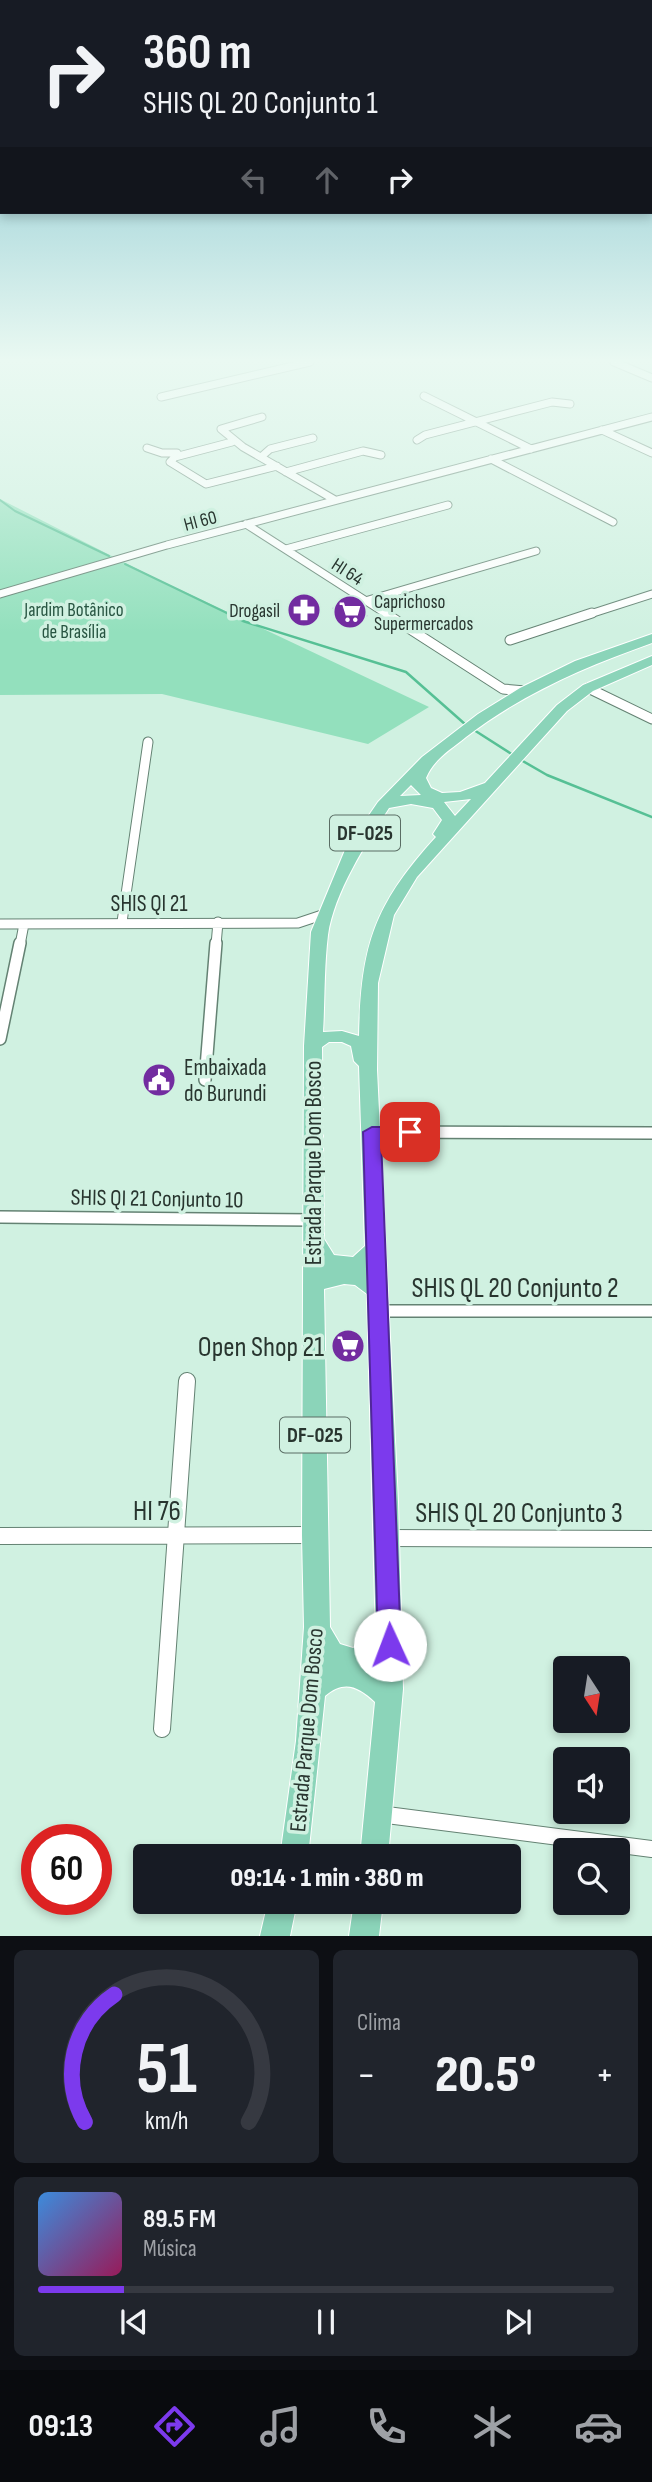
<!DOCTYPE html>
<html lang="pt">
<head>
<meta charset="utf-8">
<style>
	body { margin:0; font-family:"Sofia Sans Condensed",sans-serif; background:#20242c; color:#f1f3f6; height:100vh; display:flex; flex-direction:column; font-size:26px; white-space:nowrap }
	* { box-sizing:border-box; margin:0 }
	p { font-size:23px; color:#9ea1a6 }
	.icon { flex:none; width:38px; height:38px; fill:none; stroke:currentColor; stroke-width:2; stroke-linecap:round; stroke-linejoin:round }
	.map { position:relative; height:1936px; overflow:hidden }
	.panel { display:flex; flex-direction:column; gap:14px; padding:14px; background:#0d0f14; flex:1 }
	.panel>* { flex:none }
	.banner { position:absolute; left:0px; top:0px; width:653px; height:214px; box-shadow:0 4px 10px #0003; background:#171b24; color:#f1f3f6; overflow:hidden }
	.needle { width:46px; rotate:168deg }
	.controls { position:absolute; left:553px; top:1656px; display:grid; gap:14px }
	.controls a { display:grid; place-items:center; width:77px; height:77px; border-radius:7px; background:#171b24; box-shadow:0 4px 10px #0003; font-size:35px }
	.speed { position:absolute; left:21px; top:1824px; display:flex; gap:14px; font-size:35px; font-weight:700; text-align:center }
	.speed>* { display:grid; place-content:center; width:91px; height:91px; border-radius:50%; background:#171b24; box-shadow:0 4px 10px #0003; line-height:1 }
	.speed .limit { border:10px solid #d22; background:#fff; color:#111 }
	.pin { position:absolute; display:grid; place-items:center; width:60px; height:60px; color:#fff; margin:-30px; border-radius:14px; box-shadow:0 4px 10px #0006 }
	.me { position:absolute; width:77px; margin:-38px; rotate:358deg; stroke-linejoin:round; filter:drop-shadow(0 0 5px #0008) }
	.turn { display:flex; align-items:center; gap:24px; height:147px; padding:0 28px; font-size:32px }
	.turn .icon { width:91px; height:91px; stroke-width:2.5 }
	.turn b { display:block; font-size:49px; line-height:60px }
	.lanes { display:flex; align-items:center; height:66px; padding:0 28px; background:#0003; justify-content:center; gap:35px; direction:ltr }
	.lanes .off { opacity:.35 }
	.big { font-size:52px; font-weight:800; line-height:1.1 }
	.panel .tile { flex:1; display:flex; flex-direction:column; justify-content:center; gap:10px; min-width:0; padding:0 24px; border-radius:10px; background:#20242c }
	.panel .dial { align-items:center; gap:0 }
	.dial svg { height:182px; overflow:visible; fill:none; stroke:#363941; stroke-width:7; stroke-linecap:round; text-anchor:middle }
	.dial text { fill:#f1f3f6; stroke:none }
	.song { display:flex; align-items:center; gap:21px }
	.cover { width:84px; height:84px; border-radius:10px; background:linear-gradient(135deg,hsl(210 70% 55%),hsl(330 70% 35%)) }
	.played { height:7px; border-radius:4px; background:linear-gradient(90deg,#7c3aed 15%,#363941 15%) }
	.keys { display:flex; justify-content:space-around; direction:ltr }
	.heat { display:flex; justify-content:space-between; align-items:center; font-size:38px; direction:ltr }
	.panel .tiles { flex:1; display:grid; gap:14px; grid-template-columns:1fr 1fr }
	.tile:last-child { grid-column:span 2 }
	.trip { position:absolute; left:133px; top:1844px; width:388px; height:70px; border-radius:7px; background:#171b24; box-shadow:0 4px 10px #0003; font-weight:800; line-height:70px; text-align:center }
	.menu { display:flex; height:112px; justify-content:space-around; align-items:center; background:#090b0e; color:#9ea1a6 }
	.menu .icon { width:49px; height:49px }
	.menu .active { color:#7c3aed }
	.menu b { font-size:32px; color:#f1f3f6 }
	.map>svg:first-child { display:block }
</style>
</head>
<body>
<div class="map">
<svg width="652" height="1936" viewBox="0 0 652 1936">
	<rect width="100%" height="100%" fill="#d0f1e1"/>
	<!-- green -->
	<path fill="#93e0bd" d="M0,499L151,576L429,707L368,744L162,694L0,695Z"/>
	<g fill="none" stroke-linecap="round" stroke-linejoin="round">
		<!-- stream-far1 -->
		<path stroke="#56c095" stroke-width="2" d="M0,500L15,511L109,556
			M125,564L231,615"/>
		<!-- stream -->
		<path stroke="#56c095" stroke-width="2.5" d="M227,613L243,621L406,672L466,725
			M474,730L513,755
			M521,760L547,775L652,817"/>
	</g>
	<!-- building -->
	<path fill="#c398e7" d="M349,603L368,616L351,621L332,608Z"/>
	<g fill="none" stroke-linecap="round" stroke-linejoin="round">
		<defs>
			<path id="street-far3" d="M614,362L652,378
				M424,396L531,449
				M161,397L310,362
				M262,417L221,429L243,447L335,500
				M602,430L652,453
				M417,440L425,435L552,402L570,404
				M232,442L175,457L170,462L206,484L277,466
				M147,448L162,453H177
				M261,457L270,449L313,438
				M491,459L613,522
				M286,472L363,451L381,455
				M246,524L388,615
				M286,549L448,505
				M0,594L167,545L652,417
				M365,601L536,551
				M587,615L652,594"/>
			<path id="street-far2" d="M385,613L503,689L525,691
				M510,640L592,613
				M588,688L652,719
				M122,922L148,742
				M0,924L298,923L325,914
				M20,945L24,924
				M216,945L218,922"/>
			<path id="street-far1" d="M0,1039L20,943
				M205,1080L216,943
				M372,1132L652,1133
				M0,1217L314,1220
				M378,1311H652"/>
			<path id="street" d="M0,1536L314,1535
				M386,1538L652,1539
				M162,1729L187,1381
				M379,1814L652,1849"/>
			<path id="primary" d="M652,634V643C585,667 523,693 466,737C450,750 434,759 426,778L431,788L442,793L460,792L485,783L557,705L583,685L652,656V665L593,691L567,711L417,877L394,915L378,983L377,1070L398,1502L403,1689L388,1857H360L375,1702C358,1686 344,1680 325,1696L308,1857H280L296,1741L304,1627L302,1535L304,1046L311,932L345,850L378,802L422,757L478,714L520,688L575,661ZM411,785L421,795L400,796ZM471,799L455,816L444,802ZM411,804L433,808L442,820L433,834L436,837C374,905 361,945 359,1036L342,1031L323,1032C325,1000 324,967 328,935C334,893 366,843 389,808ZM329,1042H342L351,1046L354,1061L359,1066L365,1246L353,1257L334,1255L324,1239L322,1047ZM344,1284L355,1285L367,1294L376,1640L353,1648L340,1644L330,1627L324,1289ZM376,1664L377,1672L367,1667Z
				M268,1902H297L290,1936H260Z
				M354,1902H383L379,1936H349Z"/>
		</defs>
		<!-- street-far3 casing -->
		<use href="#street-far3" stroke="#648273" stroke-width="9"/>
		<!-- street-far2 casing -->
		<use href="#street-far2" stroke="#648273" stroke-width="11"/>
		<!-- street-far1 casing -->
		<use href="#street-far1" stroke="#648273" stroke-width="14"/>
		<!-- street casing -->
		<use href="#street" stroke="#648273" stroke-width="18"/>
		<!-- primary casing -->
		<use href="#primary" stroke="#fff" stroke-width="2"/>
		<!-- street-far3 -->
		<use href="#street-far3" stroke="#fff" stroke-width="7"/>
		<!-- street-far2 -->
		<use href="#street-far2" stroke="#fff" stroke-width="9"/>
		<!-- street-far1 -->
		<use href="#street-far1" stroke="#fff" stroke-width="11"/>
		<!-- street -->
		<use href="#street" stroke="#fff" stroke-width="16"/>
		<!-- primary -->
		<use href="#primary" fill="#8bd4b9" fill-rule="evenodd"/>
	</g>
	<!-- sky -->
	<linearGradient id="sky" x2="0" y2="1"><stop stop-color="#6db9c7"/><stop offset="0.57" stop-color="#eaf9f2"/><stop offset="1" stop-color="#eaf9f2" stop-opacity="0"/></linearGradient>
	<rect width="652" height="633" fill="url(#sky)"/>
	<!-- route -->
	<path fill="#7c3aed" stroke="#51269a" stroke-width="2" d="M372,1127H410L419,1132L410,1138H381L401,1645L398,1652L390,1655L381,1652L378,1645L363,1132Z"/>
	<!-- icons -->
	<defs>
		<symbol id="pharmacy-disc" viewBox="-11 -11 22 22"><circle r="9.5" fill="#722ca0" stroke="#d0f1e1"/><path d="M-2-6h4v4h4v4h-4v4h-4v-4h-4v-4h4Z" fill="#fff"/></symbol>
		<symbol id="supermarket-disc" viewBox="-11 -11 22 22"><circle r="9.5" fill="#722ca0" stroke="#d0f1e1"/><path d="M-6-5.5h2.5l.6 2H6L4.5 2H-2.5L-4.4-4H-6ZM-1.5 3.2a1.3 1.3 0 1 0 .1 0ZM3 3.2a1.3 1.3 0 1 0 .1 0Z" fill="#fff"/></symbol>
		<symbol id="civic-disc" viewBox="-11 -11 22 22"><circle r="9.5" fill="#722ca0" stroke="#d0f1e1"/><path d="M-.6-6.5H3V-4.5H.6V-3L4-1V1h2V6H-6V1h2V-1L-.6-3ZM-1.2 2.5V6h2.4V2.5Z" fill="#fff"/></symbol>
	</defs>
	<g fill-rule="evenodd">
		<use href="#pharmacy-disc" x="285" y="591" width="38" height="38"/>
		<use href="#supermarket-disc" x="331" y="593" width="38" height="38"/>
		<use href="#civic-disc" x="140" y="1061" width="38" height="38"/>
		<use href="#supermarket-disc" x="329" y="1327" width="38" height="38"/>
	</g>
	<g text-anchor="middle" stroke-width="7" stroke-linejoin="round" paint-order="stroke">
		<!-- far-street labels -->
		<g font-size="19" fill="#28352f" stroke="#d0f1e1">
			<text transform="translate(200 520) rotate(-15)" y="7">HI 60</text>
			<text transform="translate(348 571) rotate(33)" y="7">HI 64</text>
		</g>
		<!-- far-poi labels -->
		<g font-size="19" fill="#28352f" stroke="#d0f1e1" text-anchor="start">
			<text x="374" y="608">Caprichoso<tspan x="374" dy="22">Supermercados</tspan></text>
			<text x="280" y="617" text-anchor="end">Drogasil</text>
		</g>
		<!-- far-park labels -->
		<g font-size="19" fill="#285542" stroke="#d0f1e1">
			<text x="74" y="616">Jardim Botânico<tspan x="74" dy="22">de Brasília</tspan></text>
		</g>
		<!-- shield labels -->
		<g fill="#d0f1e1" stroke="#5a6d64" stroke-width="2">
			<rect x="330" y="815.5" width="70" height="35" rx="5"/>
			<rect x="280" y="1417.5" width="70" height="35" rx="5"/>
		</g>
		<g font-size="21" font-weight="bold" fill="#28352f">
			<text x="365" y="840">DF-025</text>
			<text x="315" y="1442">DF-025</text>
		</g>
		<!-- street labels -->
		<g font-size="23" fill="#28352f" stroke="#d0f1e1">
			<text x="149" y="911">SHIS QI 21</text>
			<text transform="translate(313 1163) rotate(-90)" y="8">Estrada Parque Dom Bosco</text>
			<text transform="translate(157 1198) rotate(1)" y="8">SHIS QI 21 Conjunto 10</text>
			<text transform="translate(306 1730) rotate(-85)" y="8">Estrada Parque Dom Bosco</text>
		</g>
		<!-- poi labels -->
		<g font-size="23" fill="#28352f" stroke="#d0f1e1" text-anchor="start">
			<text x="184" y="1075">Embaixada<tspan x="184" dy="26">do Burundi</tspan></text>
		</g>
		<!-- near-street labels -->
		<g font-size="28" fill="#28352f" stroke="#d0f1e1">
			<text x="515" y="1297">SHIS QL 20 Conjunto 2</text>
			<text x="157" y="1520">HI 76</text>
			<text x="519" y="1522">SHIS QL 20 Conjunto 3</text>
		</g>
		<!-- near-poi labels -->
		<g font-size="28" fill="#28352f" stroke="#d0f1e1" text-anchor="end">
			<text x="324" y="1356">Open Shop 21</text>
		</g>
	</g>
</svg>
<div class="controls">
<a><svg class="needle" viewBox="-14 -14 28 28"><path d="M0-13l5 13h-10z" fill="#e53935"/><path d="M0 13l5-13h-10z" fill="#9ea1a6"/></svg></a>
<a><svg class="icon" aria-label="sound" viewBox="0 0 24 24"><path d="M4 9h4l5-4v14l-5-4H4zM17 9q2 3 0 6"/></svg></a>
<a><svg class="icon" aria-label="search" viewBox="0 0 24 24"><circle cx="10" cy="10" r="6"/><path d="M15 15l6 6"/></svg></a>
</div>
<div class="speed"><div class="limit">60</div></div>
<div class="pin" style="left:410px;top:1132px;background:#d93025"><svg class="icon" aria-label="arrive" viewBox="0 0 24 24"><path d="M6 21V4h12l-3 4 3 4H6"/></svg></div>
<svg class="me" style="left:390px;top:1645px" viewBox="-20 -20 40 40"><circle r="19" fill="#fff"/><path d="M0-13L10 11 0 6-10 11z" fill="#7c3aed"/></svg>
<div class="trip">09:14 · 1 min · 380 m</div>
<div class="banner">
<div class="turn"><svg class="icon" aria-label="right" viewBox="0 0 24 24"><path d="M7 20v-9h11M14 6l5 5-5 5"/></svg><div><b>360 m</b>SHIS QL 20 Conjunto 1</div></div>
<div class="lanes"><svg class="icon off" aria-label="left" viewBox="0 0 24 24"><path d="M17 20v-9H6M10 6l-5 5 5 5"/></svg><svg class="icon off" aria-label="ahead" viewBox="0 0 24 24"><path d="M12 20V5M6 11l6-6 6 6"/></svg><svg class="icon" aria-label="right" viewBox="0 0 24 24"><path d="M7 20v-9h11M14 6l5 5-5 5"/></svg></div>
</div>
</div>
<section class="panel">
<div class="tiles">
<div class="tile dial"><svg viewBox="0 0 100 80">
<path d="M14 69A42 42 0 1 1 86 69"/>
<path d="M14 69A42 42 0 0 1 27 13" stroke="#7c3aed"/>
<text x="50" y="56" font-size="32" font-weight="700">51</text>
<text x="50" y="72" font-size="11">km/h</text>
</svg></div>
<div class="tile"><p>Clima</p>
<div class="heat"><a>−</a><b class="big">20.5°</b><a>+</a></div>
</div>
<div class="tile">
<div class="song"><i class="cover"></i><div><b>89.5 FM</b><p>Música</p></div></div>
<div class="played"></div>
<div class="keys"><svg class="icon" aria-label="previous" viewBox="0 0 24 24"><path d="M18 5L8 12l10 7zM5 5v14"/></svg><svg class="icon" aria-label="pause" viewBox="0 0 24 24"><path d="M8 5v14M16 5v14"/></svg><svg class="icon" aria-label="next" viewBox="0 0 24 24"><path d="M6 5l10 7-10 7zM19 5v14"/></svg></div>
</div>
</div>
</section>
<nav class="menu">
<b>09:13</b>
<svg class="icon active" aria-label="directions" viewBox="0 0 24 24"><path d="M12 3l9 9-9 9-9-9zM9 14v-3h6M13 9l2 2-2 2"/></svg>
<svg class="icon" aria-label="music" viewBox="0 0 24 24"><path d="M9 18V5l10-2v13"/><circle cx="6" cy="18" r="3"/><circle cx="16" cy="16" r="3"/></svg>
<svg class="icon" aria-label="phone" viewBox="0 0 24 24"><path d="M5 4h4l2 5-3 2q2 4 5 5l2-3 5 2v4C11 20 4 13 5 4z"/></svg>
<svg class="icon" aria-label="climate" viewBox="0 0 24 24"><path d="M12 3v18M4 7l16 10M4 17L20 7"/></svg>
<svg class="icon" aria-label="car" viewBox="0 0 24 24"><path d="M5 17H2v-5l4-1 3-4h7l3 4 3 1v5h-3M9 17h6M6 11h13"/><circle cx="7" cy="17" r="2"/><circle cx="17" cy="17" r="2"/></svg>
</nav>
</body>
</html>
